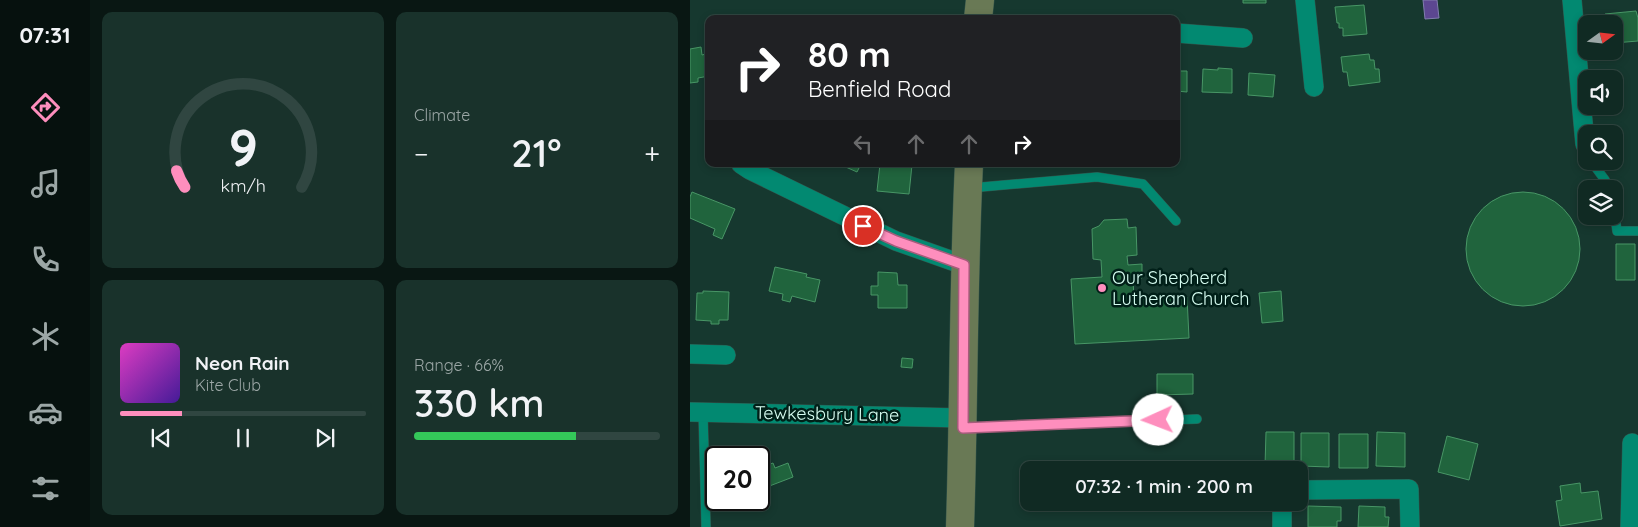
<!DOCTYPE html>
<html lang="en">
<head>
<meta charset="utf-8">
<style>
	body { margin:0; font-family:Quicksand,sans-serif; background:#19322b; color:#f1f3f6; height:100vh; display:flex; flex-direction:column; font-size:19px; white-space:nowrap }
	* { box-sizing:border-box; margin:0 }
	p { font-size:16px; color:#9ca7a6 }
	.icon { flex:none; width:28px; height:28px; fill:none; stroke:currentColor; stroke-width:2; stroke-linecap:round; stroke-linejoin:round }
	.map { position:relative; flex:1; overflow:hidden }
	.panel { display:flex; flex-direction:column; gap:12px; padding:12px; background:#091713; width:600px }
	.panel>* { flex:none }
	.banner { position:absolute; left:15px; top:15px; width:475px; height:152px; border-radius:10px; box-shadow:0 2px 8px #0003,0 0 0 1px #304641; background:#202124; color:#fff; overflow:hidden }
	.needle { width:32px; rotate:75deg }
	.buttons { position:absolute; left:888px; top:15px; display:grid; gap:10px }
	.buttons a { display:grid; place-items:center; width:45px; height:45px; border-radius:10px; background:#102a23; box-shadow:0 2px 8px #0003,0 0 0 1px #304641; font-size:25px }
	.speed { position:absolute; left:15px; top:446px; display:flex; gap:10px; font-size:25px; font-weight:700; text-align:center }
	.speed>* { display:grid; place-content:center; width:65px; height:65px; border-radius:50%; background:#102a23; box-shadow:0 2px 8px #0003,0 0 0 1px #304641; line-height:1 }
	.speed .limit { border:2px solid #111; border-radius:8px; background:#fff; color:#111 }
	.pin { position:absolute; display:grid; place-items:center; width:42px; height:42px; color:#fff; margin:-21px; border:2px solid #fff; border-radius:50%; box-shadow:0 1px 5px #0007 }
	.me { position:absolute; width:55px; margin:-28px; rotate:268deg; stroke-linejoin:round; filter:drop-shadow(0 0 4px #0008) }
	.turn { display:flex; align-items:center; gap:18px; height:105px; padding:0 20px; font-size:22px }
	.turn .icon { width:65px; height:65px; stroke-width:2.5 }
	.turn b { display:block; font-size:35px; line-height:42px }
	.lanes { display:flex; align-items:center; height:48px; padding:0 20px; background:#0003; justify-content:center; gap:25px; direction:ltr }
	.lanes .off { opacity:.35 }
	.big { font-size:38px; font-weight:600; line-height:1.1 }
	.panel .card { flex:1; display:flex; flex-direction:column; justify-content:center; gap:8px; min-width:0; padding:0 18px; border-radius:10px; background:#19322b }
	.panel .dial { align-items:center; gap:0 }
	.dial svg { height:130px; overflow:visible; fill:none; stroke:#304641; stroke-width:7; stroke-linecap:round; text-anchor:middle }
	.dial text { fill:#f1f3f6; stroke:none }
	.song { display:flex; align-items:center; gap:15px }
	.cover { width:60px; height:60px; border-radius:8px; background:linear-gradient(135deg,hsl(310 70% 55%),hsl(260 70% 35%)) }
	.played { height:5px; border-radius:2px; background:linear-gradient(90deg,#fe8ebd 25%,#304641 25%) }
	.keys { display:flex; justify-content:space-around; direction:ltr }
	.heat { display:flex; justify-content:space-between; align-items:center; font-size:28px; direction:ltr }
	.charge { height:8px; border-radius:4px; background:linear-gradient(90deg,#34c759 66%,#304641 0) }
	.panel .tiles { flex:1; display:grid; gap:12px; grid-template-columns:repeat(2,1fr) }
	.trip { position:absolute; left:330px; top:461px; width:288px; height:50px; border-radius:10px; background:#102a23; box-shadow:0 2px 8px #0003,0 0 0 1px #304641; font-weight:600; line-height:50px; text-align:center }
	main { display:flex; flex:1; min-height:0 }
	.menu { display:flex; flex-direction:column; width:90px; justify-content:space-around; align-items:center; background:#06110e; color:#9ca7a6 }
	.menu .icon { width:35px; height:35px }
	.menu .selected { color:#fe8ebd }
	.menu b { font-size:22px; color:#f1f3f6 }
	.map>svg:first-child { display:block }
</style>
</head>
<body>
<main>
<nav class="menu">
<b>07:31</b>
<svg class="icon selected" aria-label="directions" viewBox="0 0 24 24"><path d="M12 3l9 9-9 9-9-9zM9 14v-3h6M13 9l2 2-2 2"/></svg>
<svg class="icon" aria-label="music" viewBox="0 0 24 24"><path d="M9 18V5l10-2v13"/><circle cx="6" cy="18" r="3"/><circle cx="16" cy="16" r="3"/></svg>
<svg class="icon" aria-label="phone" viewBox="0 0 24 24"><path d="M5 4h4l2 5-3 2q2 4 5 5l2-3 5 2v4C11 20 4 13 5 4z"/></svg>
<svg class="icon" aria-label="climate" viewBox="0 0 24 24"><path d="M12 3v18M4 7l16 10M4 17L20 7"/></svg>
<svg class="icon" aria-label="car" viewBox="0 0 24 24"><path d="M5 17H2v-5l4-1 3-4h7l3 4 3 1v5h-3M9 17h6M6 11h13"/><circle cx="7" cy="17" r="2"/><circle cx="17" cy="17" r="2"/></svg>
<svg class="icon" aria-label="filters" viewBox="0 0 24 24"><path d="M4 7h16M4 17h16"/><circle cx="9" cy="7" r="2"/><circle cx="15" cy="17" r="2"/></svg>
</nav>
<section class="panel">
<div class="tiles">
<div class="card dial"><svg viewBox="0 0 100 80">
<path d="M14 69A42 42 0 1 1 86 69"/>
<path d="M14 69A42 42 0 0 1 9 59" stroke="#fe8ebd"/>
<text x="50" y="56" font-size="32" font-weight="700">9</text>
<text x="50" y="72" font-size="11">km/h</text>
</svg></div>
<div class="card"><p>Climate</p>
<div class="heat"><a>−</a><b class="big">21°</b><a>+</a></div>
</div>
<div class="card">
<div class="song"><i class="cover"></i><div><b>Neon Rain</b><p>Kite Club</p></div></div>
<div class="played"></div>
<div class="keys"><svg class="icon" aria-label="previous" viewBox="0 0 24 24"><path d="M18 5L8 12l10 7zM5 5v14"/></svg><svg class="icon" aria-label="pause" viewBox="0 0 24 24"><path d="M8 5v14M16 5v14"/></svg><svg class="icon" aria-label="next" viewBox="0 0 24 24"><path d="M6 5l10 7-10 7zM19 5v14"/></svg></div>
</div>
<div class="card"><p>Range · 66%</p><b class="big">330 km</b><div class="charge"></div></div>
</div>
</section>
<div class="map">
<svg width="948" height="527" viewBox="0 0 948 527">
	<rect width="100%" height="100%" fill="#16382f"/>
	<!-- water -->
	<path fill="#5c4791" stroke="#817eae" d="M733,0H747L749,18L735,19Z"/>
	<!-- building -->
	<path fill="#20643d" stroke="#489666" d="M553,0H576V3H553Z
		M674,5L677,34L653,36V28H649V23H647L645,7Z
		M946,11L948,18V41L924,43V24H916L915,14Z
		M11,47L12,55L19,53V76L8,78V82L0,83V49Z
		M679,54L680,60H684L685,69H689L690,82L659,86L657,72H653L651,57Z
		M528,68L542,69V93L512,92L513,69L528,70Z
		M486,71H497V92L486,91Z
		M559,73L585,75L583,97L558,95Z
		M149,164H171L167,172Z
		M190,164L222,165L219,194L187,191Z
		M2,192L45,209L32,239L23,235L25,229L0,218V197Z
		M776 249a57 57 0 1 1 114 0a57 57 0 1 1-114 0Z
		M437,219L438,228L446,227L447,255L437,256L438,265L452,264V278H443L444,300L497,297L499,338L385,344L381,279L412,277L411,260L403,259L402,229L409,226L414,220Z
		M926,244H945V280H926Z
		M85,267L117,274L116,277L130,280L125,302L102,296L100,302L92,300L93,294L79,291Z
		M188,272L207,273L208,285H217V308H188V295H181V286H188Z
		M13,291L39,292L38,320H29V324H21V321L6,320L7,293H13Z
		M591,291L593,321L572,323L569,293Z
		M212,358L223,359L222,368L211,367Z
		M467,374H503V394L467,395Z
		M576,432H604V466H575Z
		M687,432L715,433V467L686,466Z
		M611,433H639V467L611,466Z
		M649,434H678V468H649Z
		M757,436L788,444L779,480L748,472Z
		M83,463L85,468L98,463L103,477L69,490V468Z
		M890,483L891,493L908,491L912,519L870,526L866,501L872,500L870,486Z
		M618,506L651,507V521H647V527H618Z
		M669,506L695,507V517H699L698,527H668Z"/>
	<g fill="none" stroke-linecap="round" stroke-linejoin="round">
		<defs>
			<path id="service" d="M901,161L915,180L919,189
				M280,188L407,177L453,184L486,221
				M924,210L927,231H948
				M13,411L16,527
				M275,428L507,419"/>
			<path id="minor" d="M615,0L624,87
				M882,0L895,144
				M486,33L553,38
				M51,164L60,170L206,241L274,265
				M0,354L36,355
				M0,412L273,418
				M609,490L719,489L720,527
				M592,527V502
				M940,527L942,443"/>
			<path id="primary" d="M288,19L290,0
				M270,527C274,406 273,285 279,164"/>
		</defs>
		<!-- service casing -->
		<use href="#service" stroke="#34554c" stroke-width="10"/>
		<!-- minor casing -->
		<use href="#minor" stroke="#34554c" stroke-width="20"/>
		<!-- primary casing -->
		<use href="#primary" stroke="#34554c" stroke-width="29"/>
		<!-- service -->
		<use href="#service" stroke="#028971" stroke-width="9"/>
		<!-- minor -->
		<use href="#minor" stroke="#028971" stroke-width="19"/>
		<!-- primary -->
		<use href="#primary" stroke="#697955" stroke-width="28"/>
	</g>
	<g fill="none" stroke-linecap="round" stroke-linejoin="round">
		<defs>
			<path id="route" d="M173,226L206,241L274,265L273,428L468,420"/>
		</defs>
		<!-- route casing -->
		<use href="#route" stroke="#a55c7b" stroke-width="12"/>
		<!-- route -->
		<use href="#route" stroke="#fe8ebd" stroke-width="9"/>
	</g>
	<!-- markers -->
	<circle fill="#fe8ebd" stroke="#001f18" stroke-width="2" cx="412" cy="288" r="5"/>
	<g text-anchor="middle" stroke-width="5" stroke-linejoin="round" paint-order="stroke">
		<!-- poi labels -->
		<g font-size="18" fill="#d7fef2" stroke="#001f18" text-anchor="start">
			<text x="422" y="284">Our Shepherd<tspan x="422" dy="21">Lutheran Church</tspan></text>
		</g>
		<!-- street labels -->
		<g font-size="18" fill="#d7fef2" stroke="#001f18">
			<text transform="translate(137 414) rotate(1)" y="6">Tewkesbury Lane</text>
		</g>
	</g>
</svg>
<div class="buttons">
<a><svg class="needle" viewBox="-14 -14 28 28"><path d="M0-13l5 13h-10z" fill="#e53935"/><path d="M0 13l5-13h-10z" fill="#9ca7a6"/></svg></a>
<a><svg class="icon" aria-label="sound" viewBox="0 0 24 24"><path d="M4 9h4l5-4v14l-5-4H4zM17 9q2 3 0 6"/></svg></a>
<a><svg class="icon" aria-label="search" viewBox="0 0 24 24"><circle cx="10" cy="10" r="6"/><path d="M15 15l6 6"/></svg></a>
<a><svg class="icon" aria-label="layers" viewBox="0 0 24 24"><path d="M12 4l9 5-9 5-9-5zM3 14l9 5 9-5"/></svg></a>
</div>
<div class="speed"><div class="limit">20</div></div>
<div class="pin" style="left:173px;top:226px;background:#d93025"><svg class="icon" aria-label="arrive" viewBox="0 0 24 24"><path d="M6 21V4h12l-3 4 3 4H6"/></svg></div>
<svg class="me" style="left:468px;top:420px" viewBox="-20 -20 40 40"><circle r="19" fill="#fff"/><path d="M0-13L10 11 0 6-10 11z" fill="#fe8ebd"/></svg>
<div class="trip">07:32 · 1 min · 200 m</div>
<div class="banner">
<div class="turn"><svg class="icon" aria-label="right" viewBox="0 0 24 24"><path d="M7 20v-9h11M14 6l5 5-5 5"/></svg><div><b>80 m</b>Benfield Road</div></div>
<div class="lanes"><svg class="icon off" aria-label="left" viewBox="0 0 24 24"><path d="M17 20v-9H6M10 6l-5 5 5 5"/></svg><svg class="icon off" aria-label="ahead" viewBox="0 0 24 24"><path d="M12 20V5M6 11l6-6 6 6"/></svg><svg class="icon off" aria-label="ahead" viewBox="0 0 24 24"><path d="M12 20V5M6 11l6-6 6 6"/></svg><svg class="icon" aria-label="right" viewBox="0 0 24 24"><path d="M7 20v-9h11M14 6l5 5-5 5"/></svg></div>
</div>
</div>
</main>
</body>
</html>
